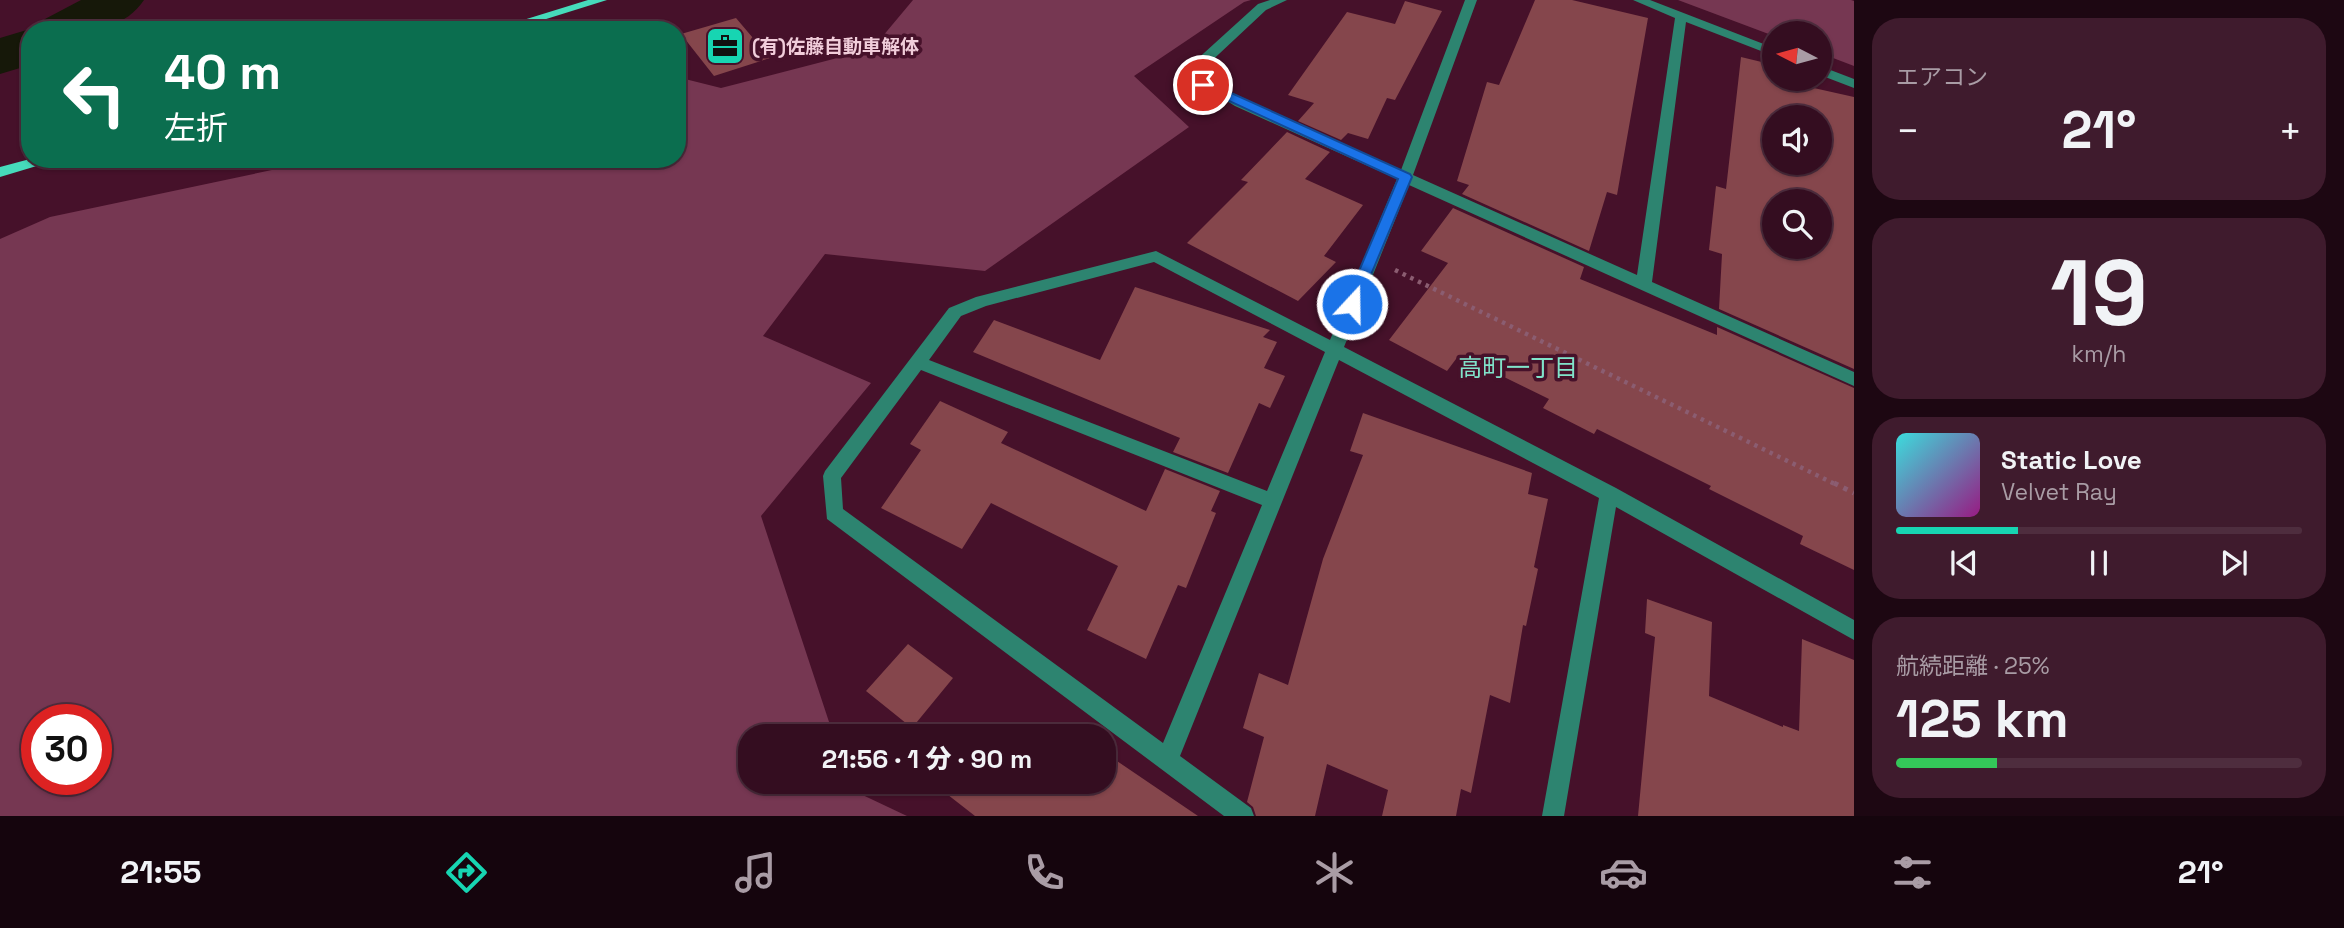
<!DOCTYPE html>
<html lang="ja">
<head>
<meta charset="utf-8">
<style>
	body { margin:0; font-family:"Space Grotesk","Noto Sans JP",sans-serif; background:#3f1b2d; color:#f1f3f6; height:100vh; display:flex; flex-direction:column; font-size:26px; white-space:nowrap }
	* { box-sizing:border-box; margin:0 }
	p { font-size:23px; color:#a99ca5 }
	.icon { flex:none; width:38px; height:38px; fill:none; stroke:currentColor; stroke-width:2; stroke-linecap:round; stroke-linejoin:round }
	.map { position:relative; flex:1; overflow:hidden }
	.drawer { display:flex; flex-direction:column; gap:18px; padding:18px; background:#1d0712; width:490px }
	.drawer>* { flex:none }
	.top-card { position:absolute; left:21px; top:21px; width:665px; height:147px; border-radius:28px; box-shadow:0 2px 5px #0004,0 0 0 2px #4e2d3e; background:#0b6e4f; color:#fff; overflow:hidden }
	.needle { width:46px; rotate:276deg }
	.tools { position:absolute; left:1762px; top:21px; display:grid; gap:14px }
	.tools a { display:grid; place-items:center; width:70px; height:70px; border-radius:50%; background:#340d20; box-shadow:0 2px 5px #0004,0 0 0 2px #4e2d3e; font-size:35px }
	.speed { position:absolute; left:21px; top:704px; display:flex; gap:14px; font-size:35px; font-weight:700; text-align:center }
	.speed>* { display:grid; place-content:center; width:91px; height:91px; border-radius:50%; background:#340d20; box-shadow:0 2px 5px #0004,0 0 0 2px #4e2d3e; line-height:1 }
	.speed .limit { border:10px solid #d22; background:#fff; color:#111 }
	.pin { position:absolute; display:grid; place-items:center; width:60px; height:60px; color:#fff; margin:-30px; border:4px solid #fff; border-radius:50%; box-shadow:0 2px 7px #0007 }
	.me { position:absolute; width:77px; margin:-38px; rotate:21deg; stroke-linejoin:round; filter:drop-shadow(0 0 5px #0008) }
	.turn { display:flex; align-items:center; gap:24px; height:147px; padding:0 28px; font-size:32px }
	.turn .icon { width:91px; height:91px; stroke-width:2.5 }
	.turn b { display:block; font-size:49px; line-height:60px }
	.big { font-size:52px; font-weight:800; line-height:1.1 }
	.drawer .widget { flex:1; display:flex; flex-direction:column; justify-content:center; gap:10px; min-width:0; padding:0 24px; border-radius:28px; background:#3f1b2d }
	.drawer .dial { align-items:center; gap:0 }
	.dial b { font-size:91px; line-height:1 }
	.song { display:flex; align-items:center; gap:21px }
	.cover { width:84px; height:84px; border-radius:10px; background:linear-gradient(135deg,hsl(180 70% 55%),hsl(310 70% 35%)) }
	.played { height:7px; border-radius:4px; background:linear-gradient(90deg,#17d5b2 30%,#4e2d3e 30%) }
	.keys { display:flex; justify-content:space-around; direction:ltr }
	.heat { display:flex; justify-content:space-between; align-items:center; font-size:38px; direction:ltr }
	.charge { height:10px; border-radius:5px; background:linear-gradient(90deg,#34c759 25%,#4e2d3e 0) }
	.trip { position:absolute; left:738px; top:724px; width:378px; height:70px; border-radius:28px; background:#340d20; box-shadow:0 2px 5px #0004,0 0 0 2px #4e2d3e; font-weight:800; line-height:70px; text-align:center }
	.menu { display:flex; height:112px; justify-content:space-around; align-items:center; background:#15050d; color:#a99ca5 }
	.menu .icon { width:49px; height:49px }
	.menu .active { color:#17d5b2 }
	.menu b { font-size:32px; color:#f1f3f6 }
	main { display:flex; flex:1; min-height:0 }
	.map>svg:first-child { display:block }
</style>
</head>
<body>
<main>
<div class="map">
<svg width="1854" height="816" viewBox="0 0 1854 816">
	<rect width="100%" height="100%" fill="#46112a"/>
	<!-- green -->
	<path fill="#763752" fill-rule="evenodd" d="M913,0H1251L1244,2L1134,76L1189,127L985,271L825,254L763,336L871,383L761,516L834,737H751V782H849L852,790L907,816H0V239L50,217L324,159H677V77L721,88L872,49ZM37,719H96V779H37Z
		M1678,0H1851L1854,1V66L1820,53V33H1774V36Z"/>
	<g fill="none" stroke-linecap="round" stroke-linejoin="round">
		<!-- river -->
		<path fill="#161809" fill-rule="evenodd" d="M81,0H144C120,36 76,30 37,30L45,19Z
			M30,29L33,30H30V65L0,74V38Z"/>
	</g>
	<!-- building -->
	<path fill="#85464c" fill-rule="evenodd" d="M1535,0H1572L1648,18L1617,195L1607,192L1589,251L1462,194L1469,185L1457,181L1487,82L1499,85Z
		M1405,1L1442,11L1395,100L1387,98L1368,139L1348,133L1341,140L1298,121L1314,103L1288,95L1347,12L1395,24Z
		M736,18L770,58L714,76L681,34Z
		M1741,57L1774,65V79L1854,97V369L1719,309L1722,254L1709,250L1716,186L1726,189ZM1774,117H1820V163H1774ZM1774,201H1820V247H1774Z
		M1287,132L1330,152L1305,179L1363,205L1324,256L1336,262L1298,301L1187,243L1248,182L1241,180Z
		M1453,208L1584,267L1580,279L1717,335V327L1854,388V570L1800,544L1803,536L1709,489L1711,486L1597,429L1594,434L1543,408L1549,399L1459,355L1447,371L1389,340L1448,263L1421,251Z
		M1135,287L1270,330L1263,337L1277,342L1264,368L1285,376L1270,408L1259,403L1228,473L1173,452L1180,438L973,352L994,320L1100,360Z
		M940,401L1008,432L1001,443L1146,511L1165,469L1220,491L1211,511L1216,513L1186,588L1178,585L1146,659L1087,630L1118,566L991,503L962,549L881,508L921,450L910,444Z
		M1363,413L1532,473L1528,494L1548,499L1534,567L1538,569L1526,626L1523,625L1510,703L1490,695L1471,793L1461,789L1456,816H1382L1388,790L1327,764L1315,816H1256L1253,807L1247,802L1264,737L1243,728L1259,673L1288,685L1323,559L1363,455L1350,451Z
		M1647,599L1712,622L1709,696L1783,727V725L1799,731L1802,639L1854,660V816H1638L1655,637L1645,633Z
		M908,644L953,678L912,728L866,691Z
		M1114,759L1198,816H975L943,791L949,782H1104V775Z"/>
	<g fill="none" stroke-linecap="round" stroke-linejoin="round">
		<!-- path-far1 -->
		<path stroke="#8b5d71" stroke-width="4.5" stroke-dasharray="3.5 5" stroke-linecap="butt" d="M1395,270L1837,485"/>
		<!-- path -->
		<path stroke="#8b5d71" stroke-width="5" stroke-dasharray="4.5 6" stroke-linecap="butt" d="M1834,483L1854,493"/>
		<!-- minor -->
		<path fill="#2d8470" fill-rule="evenodd" d="M1270,0H1287L1266,10L1204,68L1200,75L1245,100L1401,170L1465,0H1477L1413,175L1637,275L1675,18L1633,0H1650L1774,48V56L1686,22L1652,282L1854,372V386L1409,185L1344,347L1616,488L1854,620V640L1616,507L1564,816H1542L1599,498L1339,360L1180,756L1251,808L1254,816H1224L827,519L823,476L825,471L949,308L976,297L1156,251L1330,340L1397,179L1235,106L1186,76L1193,63L1258,4ZM1154,262L1325,352L1267,491L929,360L961,316L986,306ZM921,370L1262,505L1163,743L843,509L841,478Z
			M1820,66L1854,79V88L1820,75Z"/>
		<!-- major -->
		<path fill="#46dbbb" fill-rule="evenodd" d="M588,0H607L511,30H491Z
			M30,159H52L50,162L0,177V167Z"/>
	</g>
	<!-- route -->
	<path fill="#1a73e8" stroke="#114b97" stroke-width="2" d="M1199,82H1207L1410,174L1412,177L1357,308L1352,309L1345,304L1398,179L1199,87Z"/>
	<!-- icons -->
	<defs>
		<symbol id="office-square" viewBox="-11 -11 22 22"><rect x="-9" y="-9" width="18" height="18" rx="4" fill="#17d5b2" stroke="#46112a"/><path d="M-6-3h4V-5.5h4V-3h4V5H-6ZM-1-4.5V-3h2v-1.5ZM-6 0V1H6V0Z" fill="#111"/></symbol>
	</defs>
	<g fill-rule="evenodd">
		<use href="#office-square" x="703" y="24" width="44" height="44"/>
	</g>
	<g text-anchor="middle" stroke-width="7" stroke-linejoin="round" paint-order="stroke">
		<!-- far-poi labels -->
		<g font-size="19" font-weight="bold" fill="#f1cdda" stroke="#46112a" text-anchor="start">
			<text x="752" y="53">(有)佐藤自動車解体</text>
		</g>
		<!-- neighbourhood labels -->
		<g font-size="24" fill="#81e3ca" stroke="#46112a">
			<text x="1518" y="376">高町一丁目</text>
		</g>
	</g>
</svg>
<div class="tools">
<a><svg class="needle" viewBox="-14 -14 28 28"><path d="M0-13l5 13h-10z" fill="#e53935"/><path d="M0 13l5-13h-10z" fill="#a99ca5"/></svg></a>
<a><svg class="icon" aria-label="sound" viewBox="0 0 24 24"><path d="M4 9h4l5-4v14l-5-4H4zM17 9q2 3 0 6"/></svg></a>
<a><svg class="icon" aria-label="search" viewBox="0 0 24 24"><circle cx="10" cy="10" r="6"/><path d="M15 15l6 6"/></svg></a>
</div>
<div class="speed"><div class="limit">30</div></div>
<div class="pin" style="left:1203px;top:85px;background:#d93025"><svg class="icon" aria-label="arrive" viewBox="0 0 24 24"><path d="M6 21V4h12l-3 4 3 4H6"/></svg></div>
<svg class="me" style="left:1352px;top:304px" viewBox="-20 -20 40 40"><circle r="17" fill="#1a73e8" stroke="#fff" stroke-width="3"/><path d="M0-11L8 9 0 5-8 9z" fill="#fff"/></svg>
<div class="trip">21:56 · 1 分 · 90 m</div>
<div class="top-card">
<div class="turn"><svg class="icon" aria-label="left" viewBox="0 0 24 24"><path d="M17 20v-9H6M10 6l-5 5 5 5"/></svg><div><b>40 m</b>左折</div></div>
</div>
</div>
<section class="drawer">
<div class="widget"><p>エアコン</p>
<div class="heat"><a>−</a><b class="big">21°</b><a>+</a></div>
</div>
<div class="widget dial"><b>19</b><p>km/h</p></div>
<div class="widget">
<div class="song"><i class="cover"></i><div><b>Static Love</b><p>Velvet Ray</p></div></div>
<div class="played"></div>
<div class="keys"><svg class="icon" aria-label="previous" viewBox="0 0 24 24"><path d="M18 5L8 12l10 7zM5 5v14"/></svg><svg class="icon" aria-label="pause" viewBox="0 0 24 24"><path d="M8 5v14M16 5v14"/></svg><svg class="icon" aria-label="next" viewBox="0 0 24 24"><path d="M6 5l10 7-10 7zM19 5v14"/></svg></div>
</div>
<div class="widget"><p>航続距離 · 25%</p><b class="big">125 km</b><div class="charge"></div></div>
</section>
</main>
<nav class="menu">
<b>21:55</b>
<svg class="icon active" aria-label="directions" viewBox="0 0 24 24"><path d="M12 3l9 9-9 9-9-9zM9 14v-3h6M13 9l2 2-2 2"/></svg>
<svg class="icon" aria-label="music" viewBox="0 0 24 24"><path d="M9 18V5l10-2v13"/><circle cx="6" cy="18" r="3"/><circle cx="16" cy="16" r="3"/></svg>
<svg class="icon" aria-label="phone" viewBox="0 0 24 24"><path d="M5 4h4l2 5-3 2q2 4 5 5l2-3 5 2v4C11 20 4 13 5 4z"/></svg>
<svg class="icon" aria-label="climate" viewBox="0 0 24 24"><path d="M12 3v18M4 7l16 10M4 17L20 7"/></svg>
<svg class="icon" aria-label="car" viewBox="0 0 24 24"><path d="M5 17H2v-5l4-1 3-4h7l3 4 3 1v5h-3M9 17h6M6 11h13"/><circle cx="7" cy="17" r="2"/><circle cx="17" cy="17" r="2"/></svg>
<svg class="icon" aria-label="filters" viewBox="0 0 24 24"><path d="M4 7h16M4 17h16"/><circle cx="9" cy="7" r="2"/><circle cx="15" cy="17" r="2"/></svg>
<b>21°</b>
</nav>
</body>
</html>
